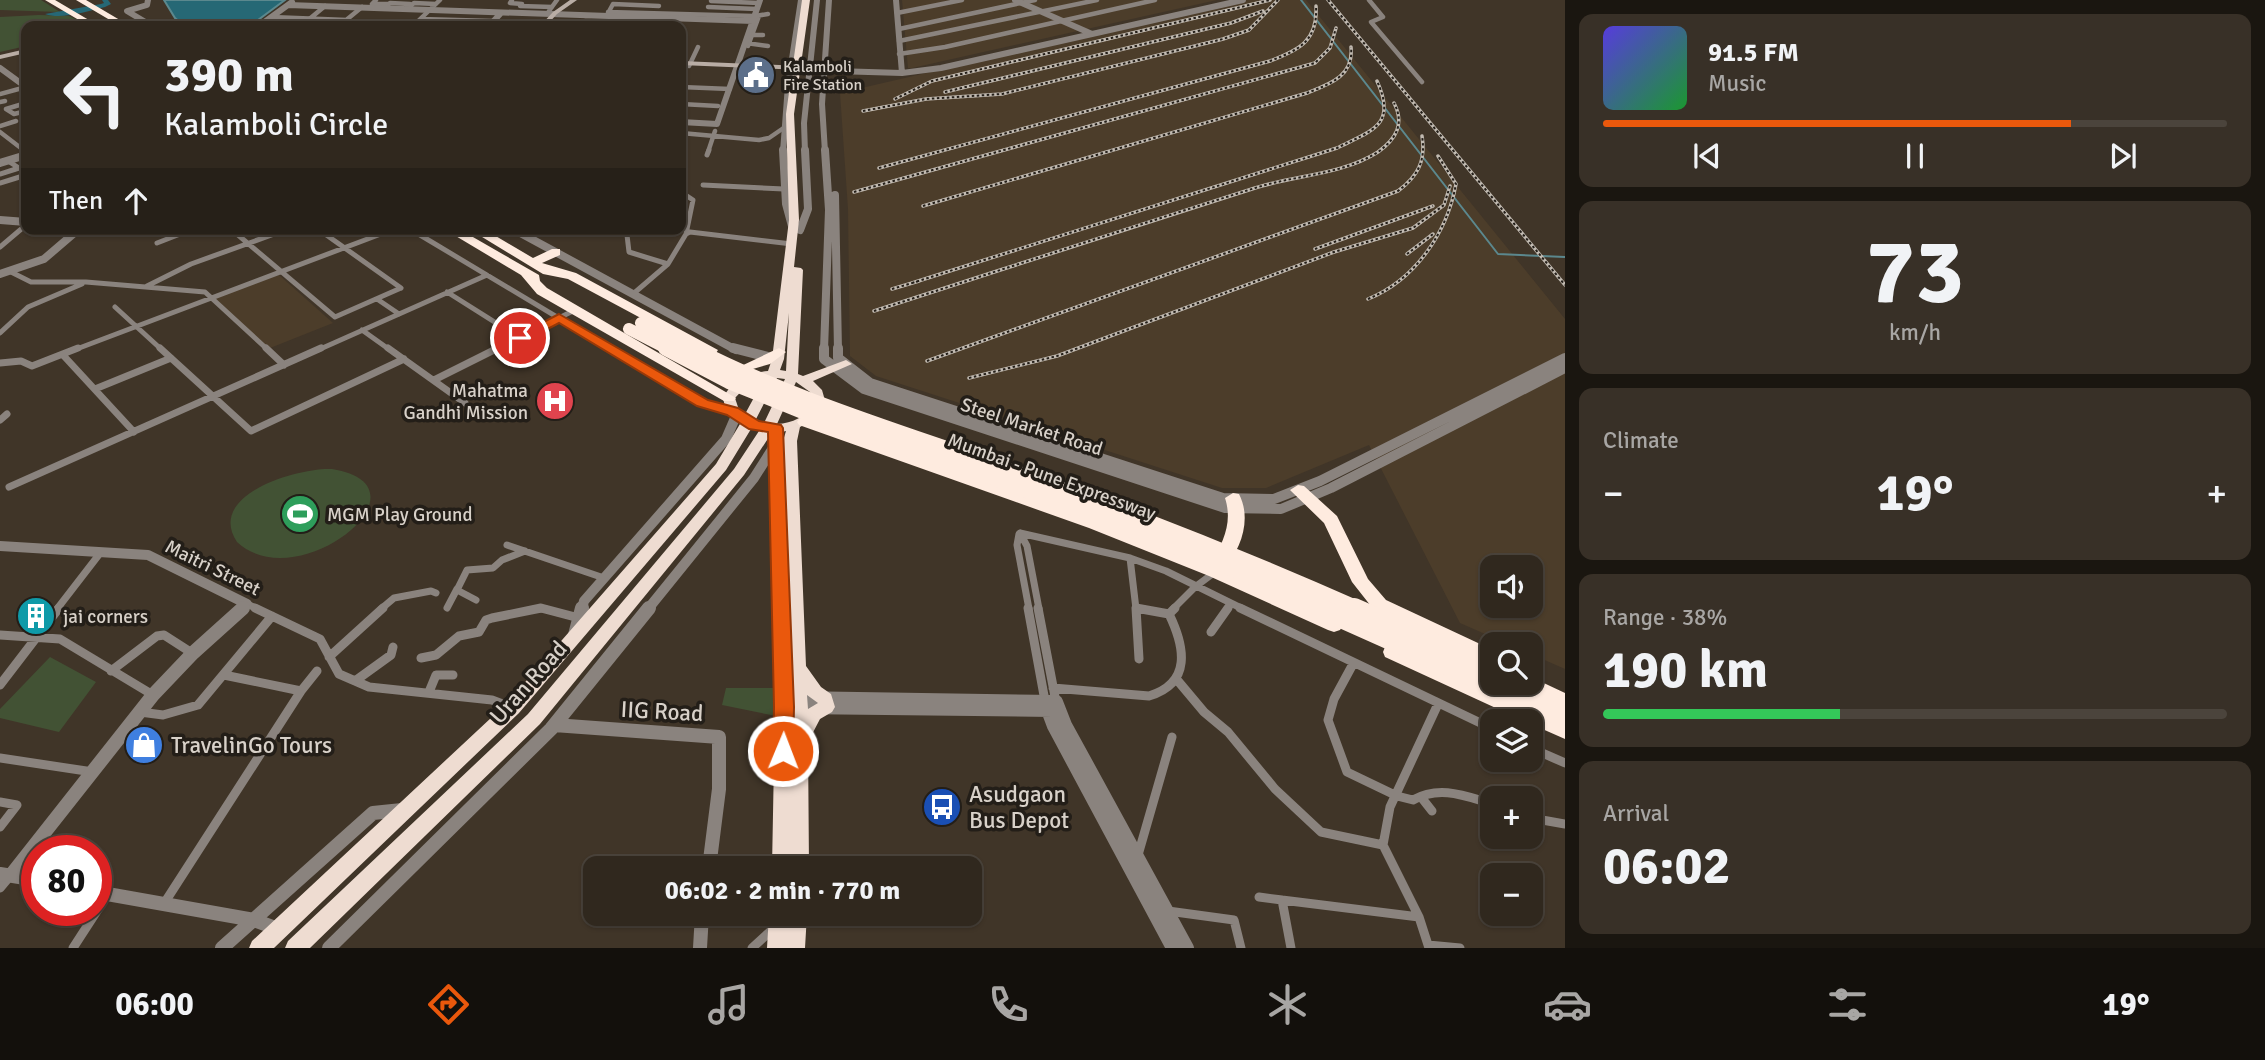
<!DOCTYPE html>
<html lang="en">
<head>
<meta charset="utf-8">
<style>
	body { margin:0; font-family:Signika,sans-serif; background:#383027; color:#f1f3f6; height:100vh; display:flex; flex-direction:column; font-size:26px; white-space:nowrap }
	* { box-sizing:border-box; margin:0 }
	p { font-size:23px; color:#a8a6a4 }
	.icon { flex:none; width:38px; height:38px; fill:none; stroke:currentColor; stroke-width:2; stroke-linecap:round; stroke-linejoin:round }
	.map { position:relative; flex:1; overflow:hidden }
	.side { display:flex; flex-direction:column; gap:14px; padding:14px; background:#1a1610; width:700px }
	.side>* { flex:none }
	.banner { position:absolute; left:21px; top:21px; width:665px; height:214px; border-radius:14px; box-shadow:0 2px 5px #0004,0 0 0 2px #4b443c; background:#30281e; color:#f1f3f6; overflow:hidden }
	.fabs { position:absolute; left:1480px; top:555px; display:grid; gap:14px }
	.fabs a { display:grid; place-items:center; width:63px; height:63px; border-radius:14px; background:#30281e; box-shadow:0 2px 5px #0004,0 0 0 2px #4b443c; font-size:35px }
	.speed { position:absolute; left:21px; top:835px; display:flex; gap:14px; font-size:35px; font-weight:700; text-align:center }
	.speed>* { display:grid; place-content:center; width:91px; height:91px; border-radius:50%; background:#30281e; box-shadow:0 2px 5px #0004,0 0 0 2px #4b443c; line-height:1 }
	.speed .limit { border:10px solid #d22; background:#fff; color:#111 }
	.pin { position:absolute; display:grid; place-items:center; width:60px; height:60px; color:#fff; margin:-30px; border:4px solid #fff; border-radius:50%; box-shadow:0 2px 7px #0007 }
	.me { position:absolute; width:77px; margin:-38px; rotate:1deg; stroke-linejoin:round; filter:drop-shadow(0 0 5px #0008) }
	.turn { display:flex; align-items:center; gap:24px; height:147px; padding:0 28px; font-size:32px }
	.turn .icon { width:91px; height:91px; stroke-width:2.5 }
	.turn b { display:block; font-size:49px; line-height:60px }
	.then { display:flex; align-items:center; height:66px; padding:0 28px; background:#0003; gap:14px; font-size:26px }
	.big { font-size:52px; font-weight:700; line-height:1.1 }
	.side .tile { flex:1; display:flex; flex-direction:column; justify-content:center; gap:10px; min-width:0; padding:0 24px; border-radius:14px; background:#383027 }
	.side .dial { align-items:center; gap:0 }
	.dial b { font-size:91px; line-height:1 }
	.song { display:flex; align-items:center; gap:21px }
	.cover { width:84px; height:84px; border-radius:10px; background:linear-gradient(135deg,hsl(250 70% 55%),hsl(130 70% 35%)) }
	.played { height:7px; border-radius:4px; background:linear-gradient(90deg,#ea580c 75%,#4b443c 75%) }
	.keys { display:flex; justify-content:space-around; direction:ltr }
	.heat { display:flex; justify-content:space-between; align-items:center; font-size:38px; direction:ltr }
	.charge { height:10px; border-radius:5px; background:linear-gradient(90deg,#34c759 38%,#4b443c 0) }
	.trip { position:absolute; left:583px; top:856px; width:399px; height:70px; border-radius:14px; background:#30281e; box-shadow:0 2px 5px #0004,0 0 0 2px #4b443c; font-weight:700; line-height:70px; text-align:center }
	.dock { display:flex; height:112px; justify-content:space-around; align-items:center; background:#13100c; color:#a8a6a4 }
	.dock .icon { width:49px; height:49px }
	.dock .active { color:#ea580c }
	.dock b { font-size:32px; color:#f1f3f6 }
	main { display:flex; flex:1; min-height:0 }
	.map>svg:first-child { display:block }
</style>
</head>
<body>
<main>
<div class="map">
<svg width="1565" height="948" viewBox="0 0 1565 948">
	<rect width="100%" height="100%" fill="#403528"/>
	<!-- built -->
	<path fill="#4c3d2a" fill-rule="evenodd" d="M902,0H1217L912,68H908Z
		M1242,0H1306L1565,319V669L1531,654V644H1508L1460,623L1369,445L1266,488H1222L876,376L850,356L848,209L840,93ZM1493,567H1531V606H1493Z
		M279,275L333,323L265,350L213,298Z"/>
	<!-- green -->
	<path fill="#425234" d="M0,0H41L60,12L0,10Z
		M39,15L69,16L90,26H26V46L0,52V17Z
		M332,469C438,486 298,599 237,542C205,494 300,467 332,469Z
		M50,657L96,682L59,732L0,718V709Z
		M726,688H776V716L722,705Z"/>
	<!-- water -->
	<path fill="#266875" stroke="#5b888e" stroke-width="2" d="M164,0H285L250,26H185L175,18Z"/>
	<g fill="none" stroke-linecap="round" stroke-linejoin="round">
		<!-- stream -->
		<path stroke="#5b888e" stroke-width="2" d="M1301,0L1498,254L1565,257"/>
		<!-- river -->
		<path fill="#266875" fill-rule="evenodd" d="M102,0H108L111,4L105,7C87,11 62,20 45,14L101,4L104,3Z"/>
		<!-- minor-far3 -->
		<path stroke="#8a837e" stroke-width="4.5" d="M376,0L372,4H389
			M512,0L510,3L522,4
			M1369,0L1383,17L1371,22L1422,82
			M711,1L759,3
			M390,3L410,4L407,7
			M520,6L552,7
			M708,7L757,9
			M407,9L414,3L436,4
			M549,11L557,0
			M608,12L754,16
			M897,13L962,0
			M607,15L613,4L659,6
			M755,16L768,14
			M271,17L347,20
			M421,19L493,21
			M585,21L666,24
			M301,26L325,6
			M339,26L362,7
			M413,26L440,0
			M899,29L1035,0
			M749,35H763
			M899,41L1097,0
			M746,43L768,46
			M748,46L759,16
			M899,54L945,47L1155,0
			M689,66L698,47
			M681,87L730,89
			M0,94L26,87
			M23,96L26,95
			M0,102L5,101
			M26,103L6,109L14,114L26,111
			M681,104L718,106
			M0,126L16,121
			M0,132L26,152
			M681,133L759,140L769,138L785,127
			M708,152L715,131"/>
		<!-- minor-far2 -->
		<path stroke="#8a837e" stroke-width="5" d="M24,150L26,152
			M707,155L709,150
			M0,174L19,168L8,161
			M0,183L26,175
			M703,185L784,189
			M681,192L693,200L686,234
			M231,229L335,317L401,288
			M318,229L401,288
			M410,229L612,350
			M616,229L627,235L629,252L668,264
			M157,243L193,229
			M0,247L26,225
			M9,271L31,282H86L205,292L268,350
			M147,286L191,264L288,229
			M447,292L520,338
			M633,294L668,264L686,234L690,232L792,244
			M377,299L399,314
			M115,307L162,350
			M362,330L390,350
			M0,333L28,307L82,284
			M74,350L394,229
			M318,350L487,275
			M494,350L575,310"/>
		<!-- minor-far1 -->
		<path stroke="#8a837e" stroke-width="7" d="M160,348L251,431L404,359
			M266,348L284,365
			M388,348L465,403
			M609,348L695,400L733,412
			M63,355L134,432
			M0,363L21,361L32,366L78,348
			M434,380L498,348
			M95,389L171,358
			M0,420L7,414
			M9,487L321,348
			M1020,533L1130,558L1166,571L1243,609
			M1020,533L1027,546L1039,609
			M1019,534L1017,545L1029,609
			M507,545L604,578
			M1130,558L1136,609
			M476,600L457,590L467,570L493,568L502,560L525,551
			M247,604L258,609
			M447,608L457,589
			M1136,608L1144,609
			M57,609L101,552
			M381,609L394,598L431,591L436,593
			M534,609H546
			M1173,609L1195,587L1215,572
			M1227,609L1231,604"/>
		<!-- minor -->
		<path stroke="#8a837e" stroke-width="9" d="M255,608L320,639L339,674L369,687L492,700L513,708
			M1028,608L1045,701
			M1038,608L1056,702
			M1136,608L1139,659
			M1136,608L1169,614L1175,608
			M1240,608L1493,729
			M1211,632L1228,608
			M0,635L60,639L153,695
			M329,657L383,608
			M421,658L436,655L459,636L479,632L486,620L492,618L541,608L579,618
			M1353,664L1334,699L1328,720L1347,772L1397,796L1413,800C1440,785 1465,796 1493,804
			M111,671L157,636L164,635L192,653
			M224,675L301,691
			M355,681L391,655L393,647
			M1178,681L1204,712L1228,732L1275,789L1321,832L1383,845
			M0,685L59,608
			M1053,688L1149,696C1192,683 1185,647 1169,614
			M429,692L436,675H453
			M140,712L163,715L198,705L272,616
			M1531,748L1565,763
			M0,758L93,772
			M1421,797L1432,811
			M0,802L17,805L0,827
			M1531,818L1565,824
			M1138,855L1172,737
			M0,888L10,876
			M1259,897L1282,900
			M165,902L301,691L317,671
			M1168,911L1234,920L1241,948
			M1428,945L1460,948
			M73,948L108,894
			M752,948L775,927
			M1291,948L1282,900L1419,917
			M1429,948L1419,917L1383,845L1390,807L1438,704"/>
		<!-- tertiary-far3 -->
		<path stroke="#8a837e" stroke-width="6" d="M148,0L147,5L127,11L152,26
			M896,0L902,73
			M1015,0L1092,34
			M288,5L753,21
			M259,26L292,2
			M489,26L501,13
			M0,68L26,87
			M802,70L902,73L941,68L1243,0
			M681,122L717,124L760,0
			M783,152L788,85L801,0
			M805,152L804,123L817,0
			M825,152L822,104L829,0"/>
		<!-- tertiary-far2 -->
		<path stroke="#8a837e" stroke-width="8" d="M783,150L786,204L793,230
			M0,163L26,155
			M835,195L838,350
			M0,220L26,222
			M513,229L736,350
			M800,230L808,209L805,150
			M0,274L44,259L79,229
			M824,350L829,210L825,150"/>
		<!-- tertiary-far1 -->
		<path stroke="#8a837e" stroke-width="10" d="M733,348L772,358
			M824,348V359L864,389L1225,508L1281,509L1331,488L1565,368
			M838,348V358L870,383L1223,498L1274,499L1320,481L1565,358
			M0,546L148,555L247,604L241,609
			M582,609L584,601L726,439L736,416
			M648,609L754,478L775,445"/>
		<!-- tertiary -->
		<path stroke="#8a837e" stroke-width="14" d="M575,635L582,608
			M794,698L1056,702L1065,725L1187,948
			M1045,702L1054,726L1173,948
			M796,707L1053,710
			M554,725L719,737V789L709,868
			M0,874L37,880
			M11,875L153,695L193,653L243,608
			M96,892L254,920L278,929
			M222,948L373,813L402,810
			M329,948L551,729L649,608
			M700,948L702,914"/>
		<!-- secondary -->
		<path fill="#b9ada5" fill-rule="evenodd" d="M570,0H577L557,14L546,26H540L553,12Z
			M134,21L136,22V24L114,26Z
			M26,49V53L0,59V55Z
			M681,61L802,66L806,68L802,70L681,65Z"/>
		<!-- trunk -->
		<path fill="#eedcd1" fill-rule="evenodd" d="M802,0H810L794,114L799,220L794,267L801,268L803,270L798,374L803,376L846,360L852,364L813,381L822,390L826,404L817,418L800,427L797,441L806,666L821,687L831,694L835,707L832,712L820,719L808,742L809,868H772L775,707L769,437L744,475L540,724L310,948H285L288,941L528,714L734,469L759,431L751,429L726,470L519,713L274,948H249L252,941L507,703L716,464L740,424L726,411L723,398C733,379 747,373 768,371L772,359L789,220L786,114ZM789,313L786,371L780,370L784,359ZM777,378L785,379L765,421L764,423L755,421ZM764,379L744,416L739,410L735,398L748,384ZM796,382L810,392L814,404C805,417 793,423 777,424ZM786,431L783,441L786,531L782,432ZM807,695L818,703L808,709Z
			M769,914H807L805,948H767Z"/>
		<!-- motorway -->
		<path fill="#feebdf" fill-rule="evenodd" d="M45,0H55L99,26H89Z
			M76,0H86L130,26H120Z
			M444,229H459L539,275L540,281L547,288L736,398L734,401H724L537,294L521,275Z
			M469,229H484L533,258L552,249H560V255L542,263L576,273L718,350L716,353H706L568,279L543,274Z
			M779,348L786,352L770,364L746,371L739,367Z
			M804,417L1101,520L1211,564C1223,542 1233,523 1225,498L1233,493L1239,494C1252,519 1241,549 1224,569L1340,620L1343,625L1340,630L1334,632L1328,630L1209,576L1089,528L799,425L797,422L799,419Z
			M1298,485L1304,486L1337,516L1368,579L1386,600L1493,650V665L1374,610L1352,582L1324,523L1290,490Z
			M1392,645L1565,722V739L1531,724V721H1524L1385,657L1383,652L1385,647Z
			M1531,677L1565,693V710L1516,687L1514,682H1531Z"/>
		<defs>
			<path id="rail" d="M1328,0L1565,285
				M945,92L1231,23L1263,11
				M895,99L932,81L1270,0
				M863,111L926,99L1002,94L1223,39L1249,30L1278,0
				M879,168L1270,61C1299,50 1318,41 1316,6
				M854,192L1315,63L1330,48L1336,28
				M923,206L1307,93C1330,84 1354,76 1351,47
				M1315,249L1433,206
				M1407,254L1433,234
				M912,283L1337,148C1373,130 1397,125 1377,81
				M892,289L919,281
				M1368,299C1415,280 1447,233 1456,184L1438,156
				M874,311C1001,270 1128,228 1255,188C1295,175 1342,175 1378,152C1396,139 1405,124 1394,103
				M927,361L1398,191C1418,176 1426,161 1422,136
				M969,378L1057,356L1334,252L1413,228L1444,205L1450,186"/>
		</defs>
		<!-- rail casing -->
		<use href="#rail" stroke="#c1bab1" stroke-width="3.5"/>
		<!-- rail -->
		<use href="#rail" stroke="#231e18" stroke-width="2" stroke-dasharray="2.5" stroke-linecap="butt"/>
		<!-- motorway-bridge-far2 -->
		<path stroke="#feebdf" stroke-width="12" d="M641,323L694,350
			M629,329L670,350"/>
		<!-- motorway-bridge-far1 -->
		<path stroke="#feebdf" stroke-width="16" d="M666,348L729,381L830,422L987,475L1220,563L1323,609
			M691,348C788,398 890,429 993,465C1117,508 1238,556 1358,609"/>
		<!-- motorway-bridge -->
		<path stroke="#feebdf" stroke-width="20" d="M1319,608L1565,718
			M1354,608L1493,669"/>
	</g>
	<!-- route -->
	<path fill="#ea580c" stroke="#983908" stroke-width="2" d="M559,314L708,400L738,408L759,421L781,425L783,428L794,707L793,751L790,757L783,759L776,757L773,751L774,707L768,432L749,429L727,415L697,406L559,323L525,341L520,342L513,338Z"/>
	<!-- icons -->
	<defs>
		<symbol id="civic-disc" viewBox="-11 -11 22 22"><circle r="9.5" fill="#5c6f8a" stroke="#231e18"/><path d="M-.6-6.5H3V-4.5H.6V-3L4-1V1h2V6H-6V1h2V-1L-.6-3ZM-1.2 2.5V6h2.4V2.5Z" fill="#fff"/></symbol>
		<symbol id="hospital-disc" viewBox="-11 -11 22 22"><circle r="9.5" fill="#e0444e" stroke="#231e18"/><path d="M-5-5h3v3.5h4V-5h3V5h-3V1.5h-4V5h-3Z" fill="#fff"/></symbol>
		<symbol id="stadium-disc" viewBox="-11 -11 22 22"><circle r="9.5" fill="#2e9e5b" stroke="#231e18"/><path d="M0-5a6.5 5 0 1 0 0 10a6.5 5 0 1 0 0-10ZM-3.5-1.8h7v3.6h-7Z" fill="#fff"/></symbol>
		<symbol id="building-disc" viewBox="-11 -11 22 22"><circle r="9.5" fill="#0f9aa8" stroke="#231e18"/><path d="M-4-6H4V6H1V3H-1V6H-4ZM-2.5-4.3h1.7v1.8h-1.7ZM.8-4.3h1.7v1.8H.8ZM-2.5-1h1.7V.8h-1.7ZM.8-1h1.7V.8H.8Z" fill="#fff"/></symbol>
		<symbol id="shop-disc" viewBox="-11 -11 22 22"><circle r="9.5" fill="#3f7fe0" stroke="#231e18"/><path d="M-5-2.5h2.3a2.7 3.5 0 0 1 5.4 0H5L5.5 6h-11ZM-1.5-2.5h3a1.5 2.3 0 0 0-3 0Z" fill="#fff"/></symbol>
		<symbol id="bus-disc" viewBox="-11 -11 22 22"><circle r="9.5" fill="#1a4fb4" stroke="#231e18"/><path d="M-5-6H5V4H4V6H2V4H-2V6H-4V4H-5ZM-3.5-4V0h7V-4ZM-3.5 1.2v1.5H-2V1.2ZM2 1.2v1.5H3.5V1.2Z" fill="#fff"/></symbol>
	</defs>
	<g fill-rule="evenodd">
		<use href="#civic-disc" x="734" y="53" width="44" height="44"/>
		<use href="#hospital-disc" x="533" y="379" width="44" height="44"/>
		<use href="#stadium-disc" x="278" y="492" width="44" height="44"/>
		<use href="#building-disc" x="14" y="594" width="44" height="44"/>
		<use href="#shop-disc" x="122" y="723" width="44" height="44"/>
		<use href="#bus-disc" x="920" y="785" width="44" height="44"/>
	</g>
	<g text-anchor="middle" stroke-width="7" stroke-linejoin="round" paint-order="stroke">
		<!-- far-poi labels -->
		<g font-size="16" fill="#d8d1c9" stroke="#231e18" text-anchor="start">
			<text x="783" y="72">Kalamboli<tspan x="783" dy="18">Fire Station</tspan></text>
		</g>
		<!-- poi labels -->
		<g font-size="19" fill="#d8d1c9" stroke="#231e18" text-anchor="start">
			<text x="528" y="397" text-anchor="end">Mahatma<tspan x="528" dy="22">Gandhi Mission</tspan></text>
			<text x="327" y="521">MGM Play Ground</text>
			<text x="63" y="623">jai corners</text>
		</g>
		<!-- street labels -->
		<g font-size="19" fill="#d8d1c9" stroke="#231e18">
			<text transform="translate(1032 426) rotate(18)" y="7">Steel Market Road</text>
			<text transform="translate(1052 476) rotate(20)" y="7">Mumbai - Pune Expressway</text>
			<text transform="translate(213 567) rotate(26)" y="7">Maitri Street</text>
		</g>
		<!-- near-street labels -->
		<g font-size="23" fill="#d8d1c9" stroke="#231e18">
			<text transform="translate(528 682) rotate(-48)" y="8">Uran Road</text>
			<text transform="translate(662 711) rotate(3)" y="8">IIG Road</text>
		</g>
		<!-- near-poi labels -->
		<g font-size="23" fill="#d8d1c9" stroke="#231e18" text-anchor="start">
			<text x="171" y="753">TravelinGo Tours</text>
			<text x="969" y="802">Asudgaon<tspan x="969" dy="26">Bus Depot</tspan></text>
		</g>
	</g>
</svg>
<div class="fabs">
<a><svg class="icon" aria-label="sound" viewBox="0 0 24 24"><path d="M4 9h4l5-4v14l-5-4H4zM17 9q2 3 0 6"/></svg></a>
<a><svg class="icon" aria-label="search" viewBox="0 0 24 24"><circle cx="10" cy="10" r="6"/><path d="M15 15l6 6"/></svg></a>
<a><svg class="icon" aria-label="layers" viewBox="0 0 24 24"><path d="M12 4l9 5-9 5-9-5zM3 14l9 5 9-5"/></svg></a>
<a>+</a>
<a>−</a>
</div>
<div class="speed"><div class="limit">80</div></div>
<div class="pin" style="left:520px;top:338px;background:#d93025"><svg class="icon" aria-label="arrive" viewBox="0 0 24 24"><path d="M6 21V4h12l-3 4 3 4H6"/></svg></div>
<svg class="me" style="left:783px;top:751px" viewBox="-20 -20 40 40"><circle r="17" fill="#ea580c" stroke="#fff" stroke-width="3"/><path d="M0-11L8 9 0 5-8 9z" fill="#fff"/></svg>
<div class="trip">06:02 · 2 min · 770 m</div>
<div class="banner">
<div class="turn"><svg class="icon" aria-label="left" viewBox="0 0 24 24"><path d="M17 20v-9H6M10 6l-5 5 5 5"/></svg><div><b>390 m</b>Kalamboli Circle</div></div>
<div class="then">Then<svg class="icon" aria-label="ahead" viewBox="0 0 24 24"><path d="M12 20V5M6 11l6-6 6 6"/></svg></div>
</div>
</div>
<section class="side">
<div class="tile">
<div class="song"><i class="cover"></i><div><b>91.5 FM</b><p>Music</p></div></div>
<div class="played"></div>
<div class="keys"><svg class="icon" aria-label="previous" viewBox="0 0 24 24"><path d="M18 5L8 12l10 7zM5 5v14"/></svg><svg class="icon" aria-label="pause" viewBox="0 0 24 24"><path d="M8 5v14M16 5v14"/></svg><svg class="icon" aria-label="next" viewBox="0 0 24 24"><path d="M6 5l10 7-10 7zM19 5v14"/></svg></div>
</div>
<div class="tile dial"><b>73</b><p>km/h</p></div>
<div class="tile"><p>Climate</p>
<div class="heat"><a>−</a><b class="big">19°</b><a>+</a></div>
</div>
<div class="tile"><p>Range · 38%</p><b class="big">190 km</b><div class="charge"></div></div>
<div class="tile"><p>Arrival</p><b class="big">06:02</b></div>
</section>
</main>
<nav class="dock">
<b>06:00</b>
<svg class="icon active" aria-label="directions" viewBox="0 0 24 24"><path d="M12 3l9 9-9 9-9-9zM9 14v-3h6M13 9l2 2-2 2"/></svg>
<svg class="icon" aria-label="music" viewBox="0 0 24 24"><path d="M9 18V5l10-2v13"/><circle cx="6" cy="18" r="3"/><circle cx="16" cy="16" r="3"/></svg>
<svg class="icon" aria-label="phone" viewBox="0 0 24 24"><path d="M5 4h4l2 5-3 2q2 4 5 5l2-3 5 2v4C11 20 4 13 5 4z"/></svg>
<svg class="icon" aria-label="climate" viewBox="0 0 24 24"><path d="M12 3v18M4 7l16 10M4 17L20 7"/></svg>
<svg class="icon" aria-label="car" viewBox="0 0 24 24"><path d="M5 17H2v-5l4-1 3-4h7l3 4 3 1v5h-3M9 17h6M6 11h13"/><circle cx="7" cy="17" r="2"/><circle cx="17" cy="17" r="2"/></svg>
<svg class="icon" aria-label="filters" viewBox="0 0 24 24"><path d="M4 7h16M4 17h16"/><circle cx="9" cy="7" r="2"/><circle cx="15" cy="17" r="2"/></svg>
<b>19°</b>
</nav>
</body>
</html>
